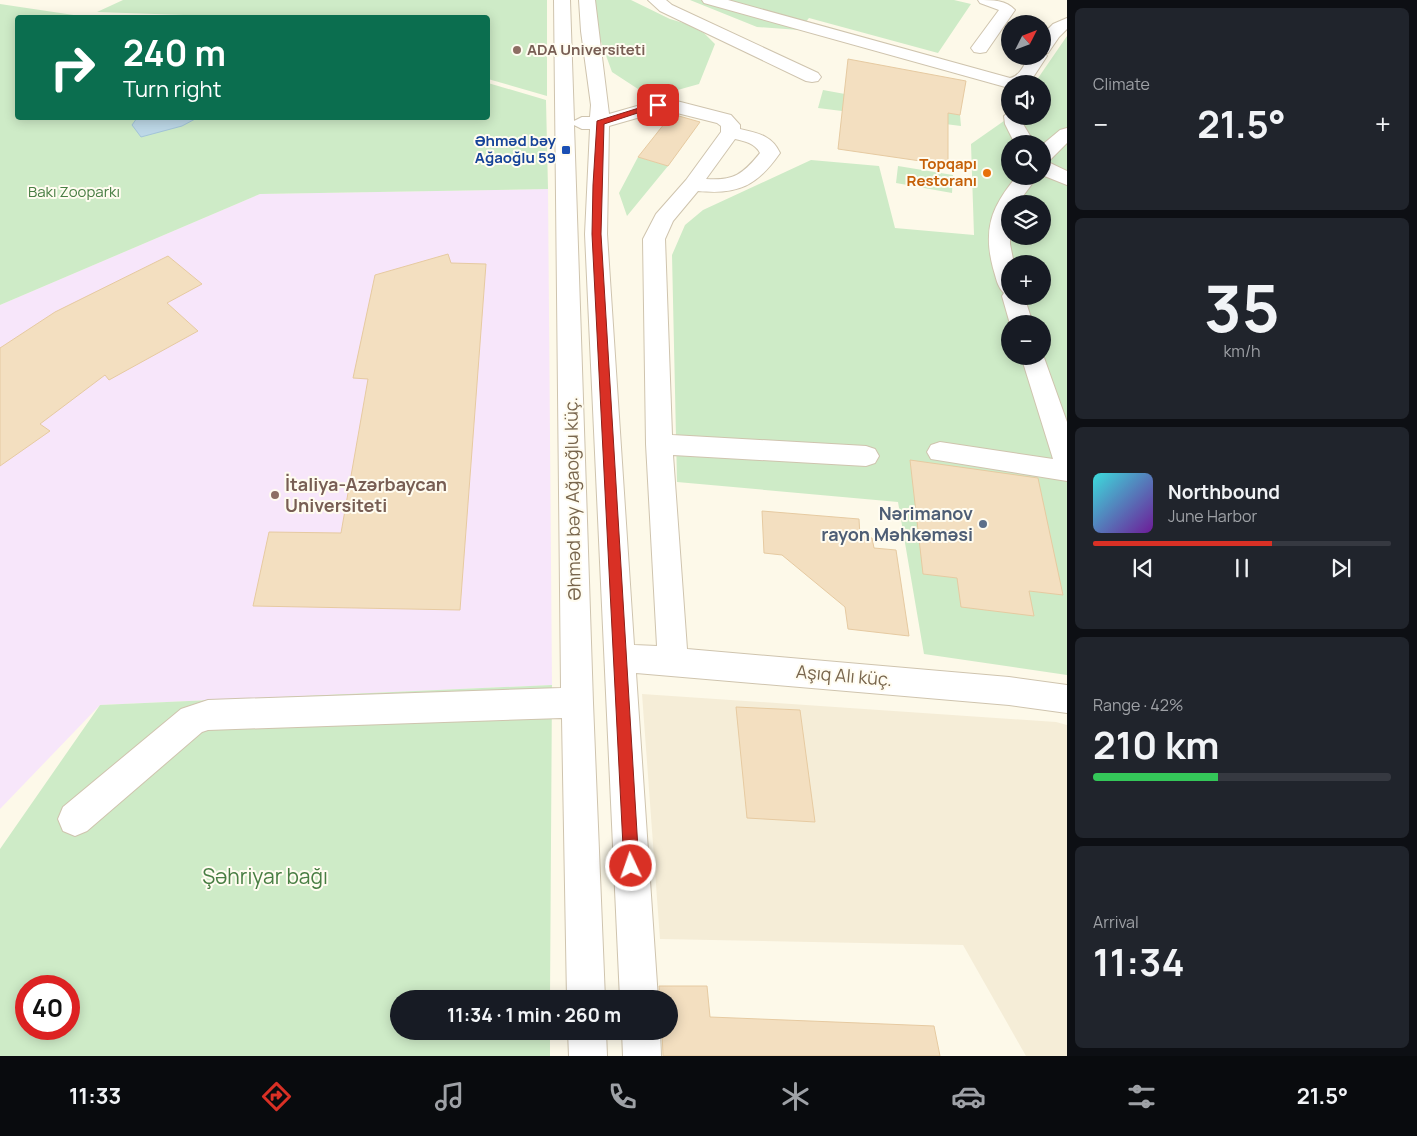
<!DOCTYPE html>
<html lang="en">
<head>
<meta charset="utf-8">
<style>
	body { margin:0; font-family:Manrope,sans-serif; background:#20242c; color:#f1f3f6; height:100vh; display:flex; flex-direction:column; font-size:19px; white-space:nowrap }
	* { box-sizing:border-box; margin:0 }
	p { font-size:16px; color:#9ea1a6 }
	.icon { flex:none; width:28px; height:28px; fill:none; stroke:currentColor; stroke-width:2; stroke-linecap:round; stroke-linejoin:round }
	.map { position:relative; flex:1; overflow:hidden }
	.side { display:flex; flex-direction:column; gap:8px; padding:8px; background:#0d0f14; width:350px }
	.side>* { flex:none }
	.banner { position:absolute; left:15px; top:15px; width:475px; height:105px; border-radius:5px; box-shadow:0 2px 12px #0003; background:#0b6e4f; color:#fff; overflow:hidden }
	.needle { width:32px; rotate:48deg }
	.controls { position:absolute; left:1001px; top:15px; display:grid; gap:10px }
	.controls a { display:grid; place-items:center; width:50px; height:50px; border-radius:50%; background:#171b24; box-shadow:0 2px 12px #0003; font-size:25px }
	.speed { position:absolute; left:15px; top:975px; display:flex; gap:10px; font-size:25px; font-weight:700; text-align:center }
	.speed>* { display:grid; place-content:center; width:65px; height:65px; border-radius:50%; background:#171b24; box-shadow:0 2px 12px #0003; line-height:1 }
	.speed .limit { border:8px solid #d22; background:#fff; color:#111 }
	.pin { position:absolute; display:grid; place-items:center; width:42px; height:42px; color:#fff; margin:-21px; border-radius:10px; box-shadow:0 2px 8px #0006 }
	.me { position:absolute; width:55px; margin:-28px; rotate:357deg; stroke-linejoin:round; filter:drop-shadow(0 0 4px #0008) }
	.turn { display:flex; align-items:center; gap:18px; height:105px; padding:0 25px; font-size:22px }
	.turn .icon { width:65px; height:65px; stroke-width:2.5 }
	.turn b { display:block; font-size:35px; line-height:42px }
	.big { font-size:38px; font-weight:700; line-height:1.1 }
	.side .card { flex:1; display:flex; flex-direction:column; justify-content:center; gap:8px; min-width:0; padding:0 18px; border-radius:8px; background:#20242c }
	.side .dial { align-items:center; gap:0 }
	.dial b { font-size:65px; line-height:1 }
	.song { display:flex; align-items:center; gap:15px }
	.cover { width:60px; height:60px; border-radius:8px; background:linear-gradient(135deg,hsl(180 70% 55%),hsl(280 70% 35%)) }
	.played { height:5px; border-radius:2px; background:linear-gradient(90deg,#d93025 60%,#363941 60%) }
	.keys { display:flex; justify-content:space-around; direction:ltr }
	.heat { display:flex; justify-content:space-between; align-items:center; font-size:28px; direction:ltr }
	.charge { height:8px; border-radius:4px; background:linear-gradient(90deg,#34c759 42%,#363941 0) }
	.trip { position:absolute; left:390px; top:990px; width:288px; height:50px; border-radius:25px; background:#171b24; box-shadow:0 2px 12px #0003; font-weight:700; line-height:50px; text-align:center }
	.tab-bar { display:flex; height:80px; justify-content:space-around; align-items:center; background:#090b0e; color:#9ea1a6 }
	.tab-bar .icon { width:35px; height:35px }
	.tab-bar .selected { color:#d93025 }
	.tab-bar b { font-size:22px; color:#f1f3f6 }
	main { display:flex; flex:1; min-height:0 }
	.map>svg:first-child { display:block }
</style>
</head>
<body>
<main>
<div class="map">
<svg width="1067" height="1056" viewBox="0 0 1067 1056">
	<rect width="100%" height="100%" fill="#fdf9e9"/>
	<!-- residential -->
	<path fill="#f5edd7" d="M642,694L1056,722L1067,725V1056H1026L963,945L660,939Z"/>
	<!-- education -->
	<path fill="#f7e6fa" d="M548,189L552,685L100,705L0,809V305L260,194Z"/>
	<!-- green -->
	<path fill="#ceebc7" fill-rule="evenodd" d="M123,0H547V96L488,79V18H273L97,12Z
		M595,0H631L670,19L687,24L704,33L715,44L699,84L674,91L638,89L612,72L595,25Z
		M690,0H954L971,4L938,53L809,18L799,30L757,27Z
		M0,4L87,17H122L18,18V118H488V83L546,100L548,189L260,194L0,305Z
		M1067,36V675L924,654L898,502L677,482L672,255L685,225L703,210L811,160L879,166L895,228L974,235L971,144L1011,116H1042V84H1034ZM1010,144H1042V176H1010ZM1010,204H1042V236H1010ZM1010,264H1042V296H1010ZM1010,324H1042V356H1010Z
		M823,90L960,115L961,126L818,108Z
		M638,157L668,166L627,216L619,193Z
		M898,166L953,175L952,193L896,183Z
		M552,685L550,999H399V1031H550V1056H0V849L100,705ZM26,986H69V1029H26Z"/>
	<!-- water -->
	<path fill="#bdd8e7" stroke="#a3c5d9" d="M137,118H197L182,126L141,137L132,125Z"/>
	<!-- building -->
	<path fill="#f3dfc0" stroke="#e6caa1" d="M848,59L966,81L960,115L948,113V165L838,149Z
		M672,114L700,122L668,166L638,157Z
		M448,254L451,263L486,264L460,610L253,606L269,532L341,533L368,379L353,378L375,275Z
		M168,256L202,284L167,303L198,331L109,380L105,375L40,424L50,431L0,466V348L55,312Z
		M910,460L1038,478L1063,595L1029,591L1034,616L961,607L957,578L923,574Z
		M762,511L859,519L860,536L872,538L874,548L896,550L909,636L848,629L845,607L782,555L764,553Z
		M736,707L800,710L815,822L747,818Z
		M659,986H707L710,1017L934,1026L940,1056H663L662,1031H669V999H660Z"/>
	<g fill="none" stroke-linecap="round" stroke-linejoin="round">
		<defs>
			<path id="minor" d="M554,0H570L574,121L582,117H590L591,105L581,31L579,0H595L609,114L665,98L731,115L740,125V129C757,133 772,135 780,153C757,186 738,195 698,191L673,221L665,239L672,435L866,446L875,449L879,456L875,463L866,466L673,455L687,649L1009,677L1067,685V713L1009,705L636,673L658,999H620L585,234L590,129H582L574,125L593,703L605,999H567L562,718L208,730L202,732L87,831L75,836L63,831L58,819L63,807L181,709L208,700L561,688ZM665,110L717,123L721,126V132L686,180L656,214L643,239L646,444L657,646L634,645L607,234L609,126ZM735,139C744,141 755,143 760,153C743,174 734,181 706,179Z
				M648,0H666L672,5L818,73L821,77L818,81L812,82L806,81L660,11Z
				M702,0H728L1010,78C1020,76 1024,65 1029,56H1042V35L1053,24L1067,18V29L1059,37L1048,53H1045L1047,56L1030,82L1010,84L1009,88L704,3Z
				M978,0C993,0 1006,0 1015,10L986,52L980,53L974,52L971,48L999,10L980,3Z
				M1010,111V116H1022L1023,124L1035,144H1015L1005,124L1004,116Z
				M1067,128V143L1048,162L1067,171V185L1042,175V145L1060,130Z
				M1017,176H1038L1017,204H1010V244L1014,264H1010V296H1024L1033,324H1010L1002,296L1004,293C997,287 996,277 993,268C983,229 991,207 1017,176Z
				M1042,352L1067,422V481L931,459L927,452L931,445L940,442L1053,459L1021,356H1042Z
				M568,1031H606L607,1056H569Z
				M622,1031H660L661,1056H623Z"/>
		</defs>
		<!-- minor casing -->
		<use href="#minor" stroke="#cfc4ae" stroke-width="2"/>
		<!-- minor -->
		<use href="#minor" fill="#fff" fill-rule="evenodd"/>
	</g>
	<!-- route -->
	<path fill="#d93025" stroke="#8d1f18" d="M655,103L662,105L604,124L601,234L639,866L636,871L631,874L626,871L624,866L592,234L593,185L597,121Z"/>
	<!-- markers -->
	<g fill="#8d6e63" stroke="#fffcf0" stroke-width="2">
		<circle cx="517" cy="50" r="5"/>
		<circle cx="275" cy="495" r="5"/>
	</g>
	<rect fill="#1a4fb4" stroke="#fffcf0" stroke-width="2" x="561" y="145" width="10" height="10" rx="2.5"/>
	<circle fill="#e8710a" stroke="#fffcf0" stroke-width="2" cx="987" cy="173" r="5"/>
	<circle fill="#5c6f8a" stroke="#fffcf0" stroke-width="2" cx="983" cy="524" r="5"/>
	<g text-anchor="middle" stroke-width="4" stroke-linejoin="round" paint-order="stroke">
		<!-- far-education labels -->
		<g font-size="15" font-weight="bold" fill="#785e54" stroke="#fffcf0" text-anchor="start">
			<text x="527" y="55">ADA Universiteti</text>
		</g>
		<!-- far-transit labels -->
		<g font-size="15" font-weight="bold" fill="#164399" stroke="#fffcf0" text-anchor="end">
			<text x="556" y="146">Əhməd bəy<tspan x="556" dy="17">Ağaoğlu 59</tspan></text>
		</g>
		<!-- far-food labels -->
		<g font-size="15" font-weight="bold" fill="#c56008" stroke="#fffcf0" text-anchor="end">
			<text x="977" y="169">Topqapı<tspan x="977" dy="17">Restoranı</tspan></text>
		</g>
		<!-- far-park labels -->
		<g font-size="15" fill="#487e43" stroke="#fffcf0">
			<text x="74" y="197">Bakı Zooparkı</text>
		</g>
		<!-- education labels -->
		<g font-size="18" font-weight="bold" fill="#785e54" stroke="#fffcf0" text-anchor="start">
			<text x="285" y="491">İtaliya-Azərbaycan<tspan x="285" dy="21">Universiteti</tspan></text>
		</g>
		<!-- street labels -->
		<g font-size="18" fill="#78654c" stroke="#fffcf0">
			<text transform="translate(573 499) rotate(-91)" y="6">Əhməd bəy Ağaoğlu küç.</text>
			<text transform="translate(844 676) rotate(5)" y="6">Aşıq Alı küç.</text>
		</g>
		<!-- service labels -->
		<g font-size="18" font-weight="bold" fill="#4e5e75" stroke="#fffcf0" text-anchor="end">
			<text x="973" y="520">Nərimanov<tspan x="973" dy="21">rayon Məhkəməsi</tspan></text>
		</g>
		<!-- near-park labels -->
		<g font-size="21" fill="#487e43" stroke="#fffcf0">
			<text x="265" y="884">Şəhriyar bağı</text>
		</g>
	</g>
</svg>
<div class="controls">
<a><svg class="needle" viewBox="-14 -14 28 28"><path d="M0-13l5 13h-10z" fill="#e53935"/><path d="M0 13l5-13h-10z" fill="#9ea1a6"/></svg></a>
<a><svg class="icon" aria-label="sound" viewBox="0 0 24 24"><path d="M4 9h4l5-4v14l-5-4H4zM17 9q2 3 0 6"/></svg></a>
<a><svg class="icon" aria-label="search" viewBox="0 0 24 24"><circle cx="10" cy="10" r="6"/><path d="M15 15l6 6"/></svg></a>
<a><svg class="icon" aria-label="layers" viewBox="0 0 24 24"><path d="M12 4l9 5-9 5-9-5zM3 14l9 5 9-5"/></svg></a>
<a>+</a>
<a>−</a>
</div>
<div class="speed"><div class="limit">40</div></div>
<div class="pin" style="left:658px;top:105px;background:#d93025"><svg class="icon" aria-label="arrive" viewBox="0 0 24 24"><path d="M6 21V4h12l-3 4 3 4H6"/></svg></div>
<svg class="me" style="left:631px;top:866px" viewBox="-20 -20 40 40"><circle r="17" fill="#d93025" stroke="#fff" stroke-width="3"/><path d="M0-11L8 9 0 5-8 9z" fill="#fff"/></svg>
<div class="trip">11:34 · 1 min · 260 m</div>
<div class="banner">
<div class="turn"><svg class="icon" aria-label="right" viewBox="0 0 24 24"><path d="M7 20v-9h11M14 6l5 5-5 5"/></svg><div><b>240 m</b>Turn right</div></div>
</div>
</div>
<section class="side">
<div class="card"><p>Climate</p>
<div class="heat"><a>−</a><b class="big">21.5°</b><a>+</a></div>
</div>
<div class="card dial"><b>35</b><p>km/h</p></div>
<div class="card">
<div class="song"><i class="cover"></i><div><b>Northbound</b><p>June Harbor</p></div></div>
<div class="played"></div>
<div class="keys"><svg class="icon" aria-label="previous" viewBox="0 0 24 24"><path d="M18 5L8 12l10 7zM5 5v14"/></svg><svg class="icon" aria-label="pause" viewBox="0 0 24 24"><path d="M8 5v14M16 5v14"/></svg><svg class="icon" aria-label="next" viewBox="0 0 24 24"><path d="M6 5l10 7-10 7zM19 5v14"/></svg></div>
</div>
<div class="card"><p>Range · 42%</p><b class="big">210 km</b><div class="charge"></div></div>
<div class="card"><p>Arrival</p><b class="big">11:34</b></div>
</section>
</main>
<nav class="tab-bar">
<b>11:33</b>
<svg class="icon selected" aria-label="directions" viewBox="0 0 24 24"><path d="M12 3l9 9-9 9-9-9zM9 14v-3h6M13 9l2 2-2 2"/></svg>
<svg class="icon" aria-label="music" viewBox="0 0 24 24"><path d="M9 18V5l10-2v13"/><circle cx="6" cy="18" r="3"/><circle cx="16" cy="16" r="3"/></svg>
<svg class="icon" aria-label="phone" viewBox="0 0 24 24"><path d="M5 4h4l2 5-3 2q2 4 5 5l2-3 5 2v4C11 20 4 13 5 4z"/></svg>
<svg class="icon" aria-label="climate" viewBox="0 0 24 24"><path d="M12 3v18M4 7l16 10M4 17L20 7"/></svg>
<svg class="icon" aria-label="car" viewBox="0 0 24 24"><path d="M5 17H2v-5l4-1 3-4h7l3 4 3 1v5h-3M9 17h6M6 11h13"/><circle cx="7" cy="17" r="2"/><circle cx="17" cy="17" r="2"/></svg>
<svg class="icon" aria-label="filters" viewBox="0 0 24 24"><path d="M4 7h16M4 17h16"/><circle cx="9" cy="7" r="2"/><circle cx="15" cy="17" r="2"/></svg>
<b>21.5°</b>
</nav>
</body>
</html>
